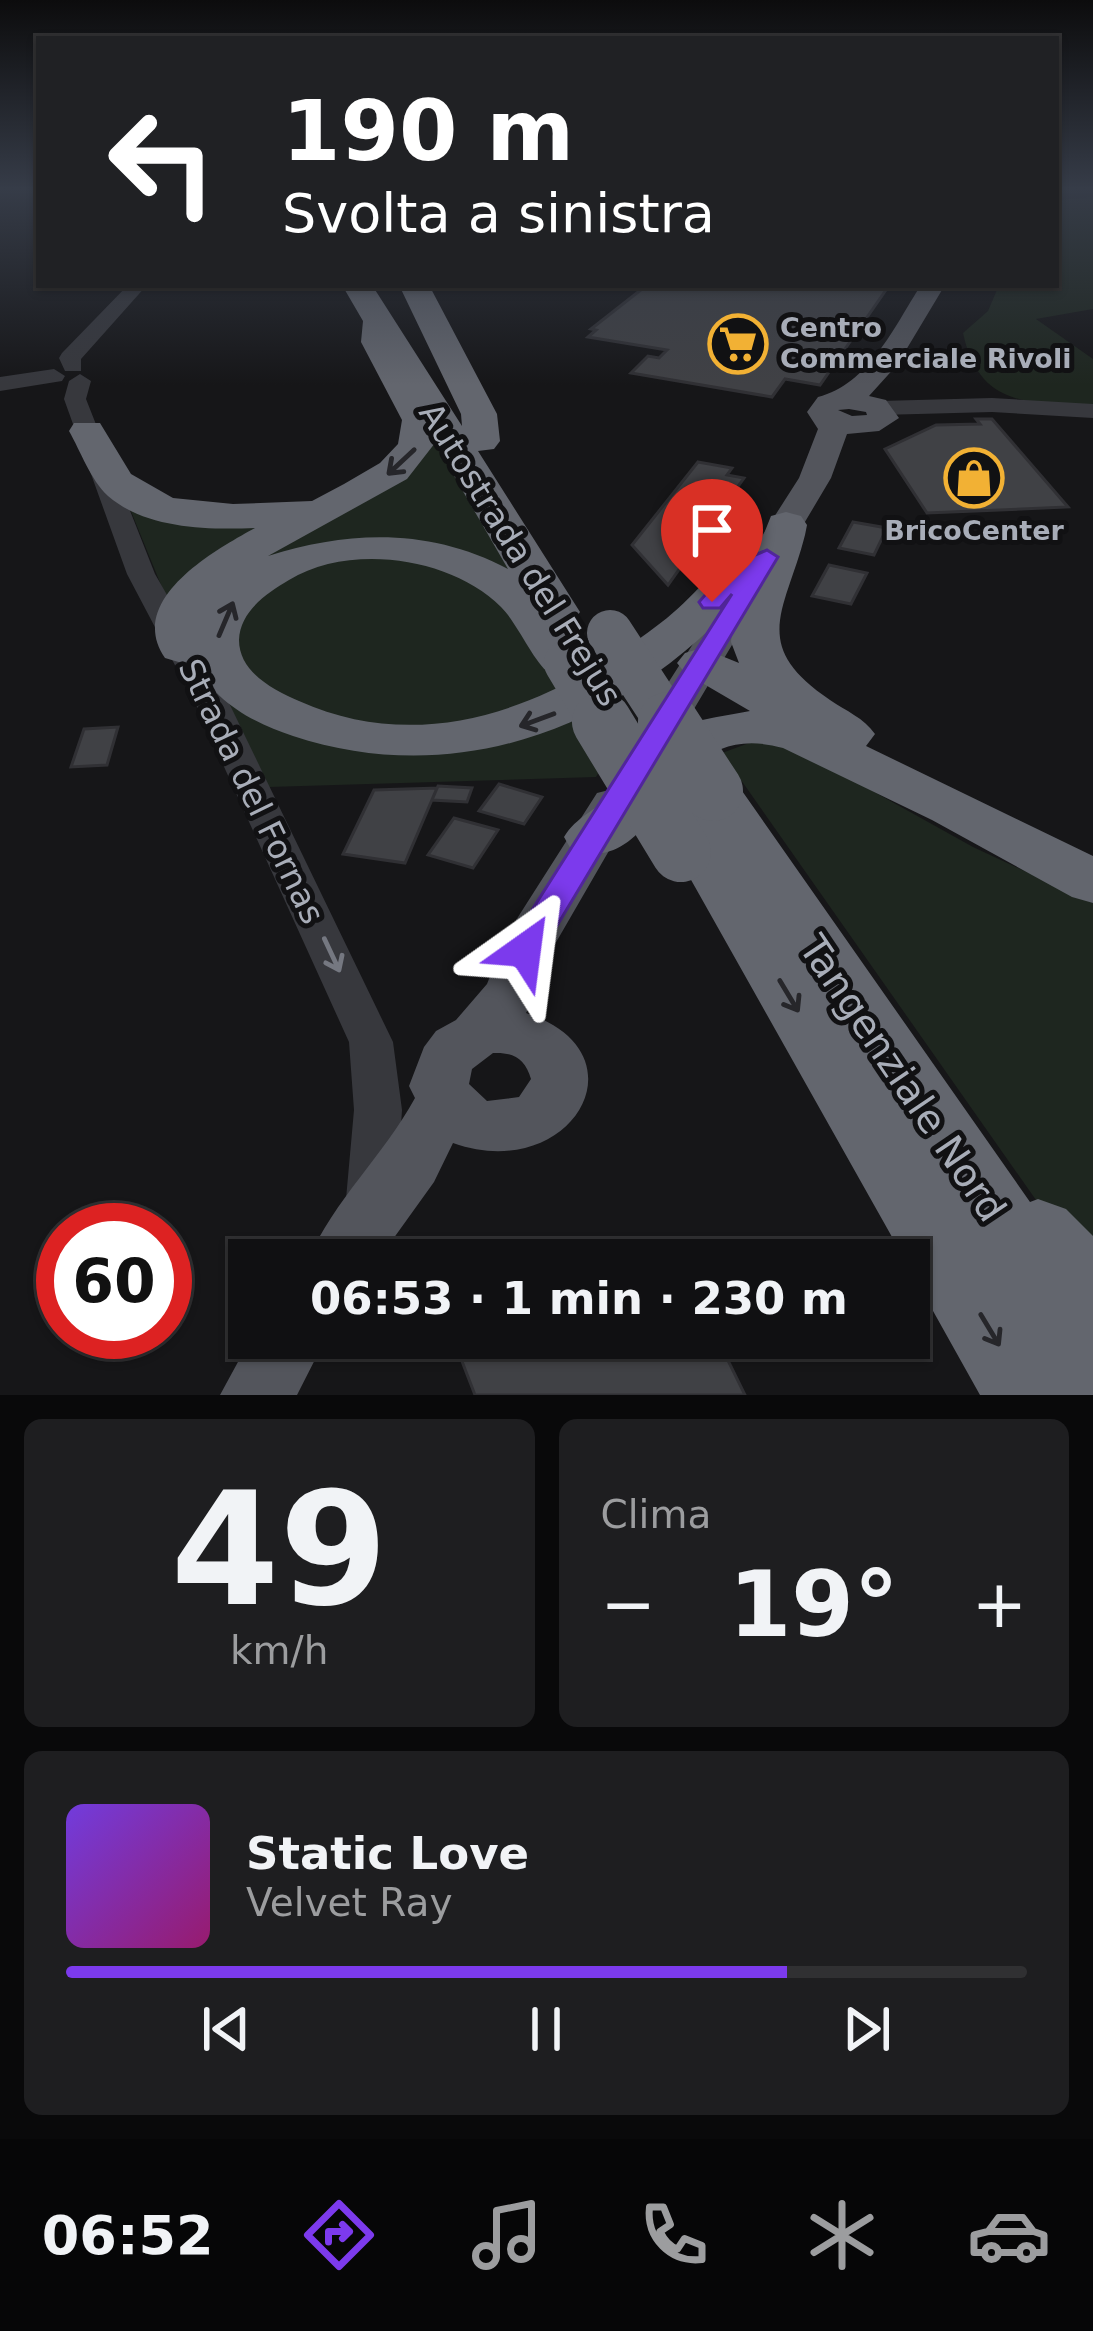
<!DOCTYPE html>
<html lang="it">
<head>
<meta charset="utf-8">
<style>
	body { margin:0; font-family:"DejaVu Sans",sans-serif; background:#1e1e20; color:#f1f3f6; height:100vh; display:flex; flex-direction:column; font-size:45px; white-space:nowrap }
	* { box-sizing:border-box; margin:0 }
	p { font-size:39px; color:#9c9d9f }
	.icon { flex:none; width:66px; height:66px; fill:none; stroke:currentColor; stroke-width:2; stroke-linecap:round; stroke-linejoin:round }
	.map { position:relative; height:1395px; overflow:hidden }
	.details { display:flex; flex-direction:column; gap:24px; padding:24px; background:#09090a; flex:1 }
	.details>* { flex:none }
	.guide { position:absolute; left:36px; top:36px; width:1023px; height:252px; border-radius:0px; box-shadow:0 3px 9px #0004,0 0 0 3px #303032; background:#202124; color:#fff; overflow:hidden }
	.speed { position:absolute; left:36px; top:1203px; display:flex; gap:24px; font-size:60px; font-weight:700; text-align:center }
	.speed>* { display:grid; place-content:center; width:156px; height:156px; border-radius:50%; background:#101012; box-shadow:0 3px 9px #0004,0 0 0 3px #303032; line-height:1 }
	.speed .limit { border:18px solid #d22; background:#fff; color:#111 }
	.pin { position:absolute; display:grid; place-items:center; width:102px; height:102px; color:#fff; margin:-123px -51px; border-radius:50% 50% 50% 0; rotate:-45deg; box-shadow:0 0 12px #0007 }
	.pin .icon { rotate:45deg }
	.me { position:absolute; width:132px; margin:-66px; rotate:31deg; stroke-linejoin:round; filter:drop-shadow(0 0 9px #0008) }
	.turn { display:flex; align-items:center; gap:42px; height:252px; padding:0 48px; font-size:54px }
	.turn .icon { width:156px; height:156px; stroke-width:2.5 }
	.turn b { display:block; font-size:84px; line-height:102px }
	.big { font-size:90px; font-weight:700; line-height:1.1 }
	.details .card { flex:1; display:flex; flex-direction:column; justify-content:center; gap:18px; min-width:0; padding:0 42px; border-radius:18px; background:#1e1e20 }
	.details .dial { align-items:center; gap:0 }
	.dial b { font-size:156px; line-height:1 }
	.song { display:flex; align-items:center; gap:36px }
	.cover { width:144px; height:144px; border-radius:18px; background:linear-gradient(135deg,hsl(260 70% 55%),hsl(320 70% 35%)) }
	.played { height:12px; border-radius:6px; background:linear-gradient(90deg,#7c3aed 75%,#303032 75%) }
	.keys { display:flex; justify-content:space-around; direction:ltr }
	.heat { display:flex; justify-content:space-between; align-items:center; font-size:66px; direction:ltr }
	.details .tiles { flex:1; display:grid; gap:24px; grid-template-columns:1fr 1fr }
	.card:last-child { grid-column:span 2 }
	.trip { position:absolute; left:228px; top:1239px; width:702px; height:120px; border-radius:0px; background:#101012; box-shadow:0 3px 9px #0004,0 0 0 3px #303032; font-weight:700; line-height:120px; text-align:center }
	.dock { display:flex; height:192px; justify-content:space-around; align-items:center; background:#060607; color:#9c9d9f }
	.dock .icon { width:84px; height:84px }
	.dock .on { color:#7c3aed }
	.dock b { font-size:54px; color:#f1f3f6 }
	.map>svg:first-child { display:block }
</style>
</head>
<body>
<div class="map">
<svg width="1093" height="1395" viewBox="0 0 1093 1395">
	<rect width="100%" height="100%" fill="#161618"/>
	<!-- green -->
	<path fill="#1e261f" d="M1093,197V309L1036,319L1093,359V406C1028,403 979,407 963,333L988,311L999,285H1056V200Z
		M433,440L512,573C392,508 325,552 207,591Z
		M126,499L297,515L170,607Z
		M420,556L502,596L565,695L484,724L373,728L274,697L233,650L235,619L275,580L347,557Z
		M224,698C337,767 456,771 577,718L604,764L596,777L269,787Z
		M760,739H779L973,847L1093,903V1262L1043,1210L722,753Z"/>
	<!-- building -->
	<path fill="#404145" stroke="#303034" stroke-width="3" d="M647,285H880L888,287L820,385L785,379L772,397L631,373L648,356L659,358L667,350L588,337L596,330L591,329Z
		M976,419H992L1068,507L927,513L885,449L936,425L980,424Z
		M698,462L732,468L727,475L744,478L668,585L632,545Z
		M853,522L887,528L874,555L839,548Z
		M829,565L867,573L851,604L812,596Z
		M118,727L107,765L71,767L84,729Z
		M499,784L542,797L524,824L479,811Z
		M438,786L472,788L467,802L432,800Z
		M437,788L405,863L343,854L374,790Z
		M454,818L498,830L473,868L428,855Z
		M453,1338H717L745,1395H475Z"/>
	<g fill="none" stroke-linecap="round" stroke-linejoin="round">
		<!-- minor -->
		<path fill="#37383d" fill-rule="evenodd" d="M128,285H147L81,359V371H65L59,358L62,353Z
			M54,369L65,376L62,381L0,391V377Z
			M80,374L91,381L86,399L155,574L230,705L393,1042L402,1110L396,1199L389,1215L371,1221L353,1215L346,1199L354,1110L349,1042L196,705L127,574L64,399L69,381Z
			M992,398L1093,404V418L992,412L880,415L868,408L880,401Z"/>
		<!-- major -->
		<path fill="#53555c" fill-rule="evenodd" d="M921,285H945L897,365L869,396L886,400L899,418L879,431L847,434L831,478L675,741L669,751L653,754L637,751L631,741L799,478L818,429L807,412L818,397C869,384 894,327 921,285ZM849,409L866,412L867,415L852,416L838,410Z
			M613,789L629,793L636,804L551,951L538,993L526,1013C649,1053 571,1185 453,1143L434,1182L378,1260H308C334,1200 384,1155 415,1098L409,1086L424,1047L436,1031L456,1020L487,984L506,936L597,793ZM493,1053C514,1052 525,1059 531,1079L519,1097L487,1101L469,1084L472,1069Z
			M251,1338H326L297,1395H220Z"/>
		<!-- highway -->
		<path fill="#63666e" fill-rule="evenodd" d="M342,285H372L462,426L461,414L399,285H429L497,414L500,441L494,449L478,451L580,612L573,622L564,624L592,663L584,673C573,676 560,680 549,673C533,661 518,624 501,607C451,557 350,543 289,580C267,593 240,611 239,640C239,672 273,690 299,701C430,760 562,701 667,618C697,594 721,557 759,546L771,516L786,512L801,516L807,525L805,535C786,610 748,645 830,700C846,711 864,718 875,734L866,746L1093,856V903L1072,897L932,820L783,748C661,714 668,878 572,851L564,837C576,817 596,810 613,794C626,781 633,762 646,748C671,721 715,718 750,711L685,673L677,663L685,653L702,648L739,663L731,642L734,605C618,728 457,790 293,736C253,723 210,700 195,659L182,663L165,658C125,600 215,550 255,528C208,530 146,529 108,496C90,479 81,452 69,431L74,423H100L131,474L173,498L233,504L312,501L344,484L380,463L398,444L402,420L361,342L363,321ZM435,443L508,569C431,528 350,530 268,556L407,479Z
			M713,773L733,778L1030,1202L1038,1199L1066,1209L1093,1236V1395H980L909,1268V1260H905L659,823L668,809L694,806L685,791L693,778Z"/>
		<!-- highway-bridge-far1 -->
		<path stroke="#63666e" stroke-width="46" d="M610,633L670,725
			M567,663L604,725"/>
		<!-- highway-bridge -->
		<path stroke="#63666e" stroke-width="60" d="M602,722L681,852
			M668,722L713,791"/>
	</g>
	<!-- one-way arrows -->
	<defs><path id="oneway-shaft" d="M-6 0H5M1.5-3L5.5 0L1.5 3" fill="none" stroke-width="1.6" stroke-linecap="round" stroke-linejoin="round" transform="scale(3)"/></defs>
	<g stroke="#26262a">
		<use href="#oneway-shaft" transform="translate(401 462) rotate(137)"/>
		<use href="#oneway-shaft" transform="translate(226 619) rotate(-67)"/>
		<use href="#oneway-shaft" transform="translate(537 720) rotate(160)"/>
		<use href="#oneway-shaft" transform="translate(789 996) rotate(59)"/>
		<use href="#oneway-shaft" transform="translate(990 1330) rotate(59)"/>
	</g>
	<use stroke="#757881" href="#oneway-shaft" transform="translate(332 955) rotate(65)"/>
	<!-- sky -->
	<linearGradient id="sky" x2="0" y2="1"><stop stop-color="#0c0c0d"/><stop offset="0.49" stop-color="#363c48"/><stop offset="1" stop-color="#363c48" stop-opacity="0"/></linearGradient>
	<rect width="1093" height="385" fill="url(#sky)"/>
	<!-- route -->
	<path fill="#7c3aed" stroke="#51269a" stroke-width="3" d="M767,550L778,557L537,959L525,962L513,959L507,950L513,940L732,594L720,608H703L699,602L731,565Z"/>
	<!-- icons -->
	<defs>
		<symbol id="supermarket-ring" viewBox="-11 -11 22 22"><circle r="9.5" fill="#111113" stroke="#f2b134" stroke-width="1.5"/><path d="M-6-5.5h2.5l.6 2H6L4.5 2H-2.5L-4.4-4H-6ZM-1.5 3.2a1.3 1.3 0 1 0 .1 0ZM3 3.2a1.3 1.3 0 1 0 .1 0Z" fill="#f2b134"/></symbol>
		<symbol id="shop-ring" viewBox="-11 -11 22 22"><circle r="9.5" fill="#111113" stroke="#f2b134" stroke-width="1.5"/><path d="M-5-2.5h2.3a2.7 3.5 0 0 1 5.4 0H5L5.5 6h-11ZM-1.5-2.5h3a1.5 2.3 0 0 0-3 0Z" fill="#f2b134"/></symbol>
	</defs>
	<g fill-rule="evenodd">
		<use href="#supermarket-ring" x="705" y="311" width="66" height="66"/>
		<use href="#shop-ring" x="941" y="445" width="66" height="66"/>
	</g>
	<g text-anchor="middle" stroke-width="10" stroke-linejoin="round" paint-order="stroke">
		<!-- far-poi labels -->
		<g font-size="27" font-weight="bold" fill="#a8adb8" stroke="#111113" text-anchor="start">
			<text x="780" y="337">Centro<tspan x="780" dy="31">Commerciale Rivoli</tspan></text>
			<text x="974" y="540" text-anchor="middle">BricoCenter</text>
		</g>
		<!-- street labels -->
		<g font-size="33" fill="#a8adb8" stroke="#111113">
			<text transform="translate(521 554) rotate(58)" y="12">Autostrada del Frejus</text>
			<text transform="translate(252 791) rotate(64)" y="12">Strada del Fornas</text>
		</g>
		<!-- near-street labels -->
		<g font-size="39" fill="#a8adb8" stroke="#111113">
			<text transform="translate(903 1078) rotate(56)" y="14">Tangenziale Nord</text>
		</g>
	</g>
</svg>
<div class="speed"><div class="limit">60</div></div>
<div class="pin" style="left:712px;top:602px;background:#d93025"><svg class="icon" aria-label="arrive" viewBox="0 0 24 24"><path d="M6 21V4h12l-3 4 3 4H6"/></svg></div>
<svg class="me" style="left:525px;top:950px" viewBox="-20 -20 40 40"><path d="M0-17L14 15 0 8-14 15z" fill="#7c3aed" stroke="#fff" stroke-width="4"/></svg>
<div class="trip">06:53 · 1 min · 230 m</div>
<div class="guide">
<div class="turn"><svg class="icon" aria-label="left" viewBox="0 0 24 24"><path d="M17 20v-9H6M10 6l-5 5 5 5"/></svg><div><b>190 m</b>Svolta a sinistra</div></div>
</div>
</div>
<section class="details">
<div class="tiles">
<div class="card dial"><b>49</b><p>km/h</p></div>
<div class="card"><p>Clima</p>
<div class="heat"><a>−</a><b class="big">19°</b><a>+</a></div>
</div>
<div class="card">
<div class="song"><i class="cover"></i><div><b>Static Love</b><p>Velvet Ray</p></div></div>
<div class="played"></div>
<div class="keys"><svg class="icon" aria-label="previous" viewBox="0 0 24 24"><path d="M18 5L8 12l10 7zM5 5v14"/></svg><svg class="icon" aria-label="pause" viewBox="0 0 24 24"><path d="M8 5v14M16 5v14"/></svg><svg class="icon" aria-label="next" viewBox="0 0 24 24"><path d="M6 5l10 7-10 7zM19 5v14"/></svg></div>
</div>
</div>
</section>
<nav class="dock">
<b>06:52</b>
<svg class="icon on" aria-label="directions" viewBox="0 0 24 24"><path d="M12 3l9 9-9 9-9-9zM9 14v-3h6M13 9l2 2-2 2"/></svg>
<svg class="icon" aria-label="music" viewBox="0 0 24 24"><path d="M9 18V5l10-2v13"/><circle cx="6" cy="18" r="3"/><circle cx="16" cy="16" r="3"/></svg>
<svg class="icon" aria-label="phone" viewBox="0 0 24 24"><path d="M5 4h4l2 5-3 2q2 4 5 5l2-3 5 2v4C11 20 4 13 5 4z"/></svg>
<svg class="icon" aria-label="climate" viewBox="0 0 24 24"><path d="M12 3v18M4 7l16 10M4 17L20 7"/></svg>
<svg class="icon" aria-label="car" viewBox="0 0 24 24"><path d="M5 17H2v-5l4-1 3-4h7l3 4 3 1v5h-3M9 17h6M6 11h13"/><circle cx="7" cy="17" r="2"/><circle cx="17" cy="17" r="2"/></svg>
</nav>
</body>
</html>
